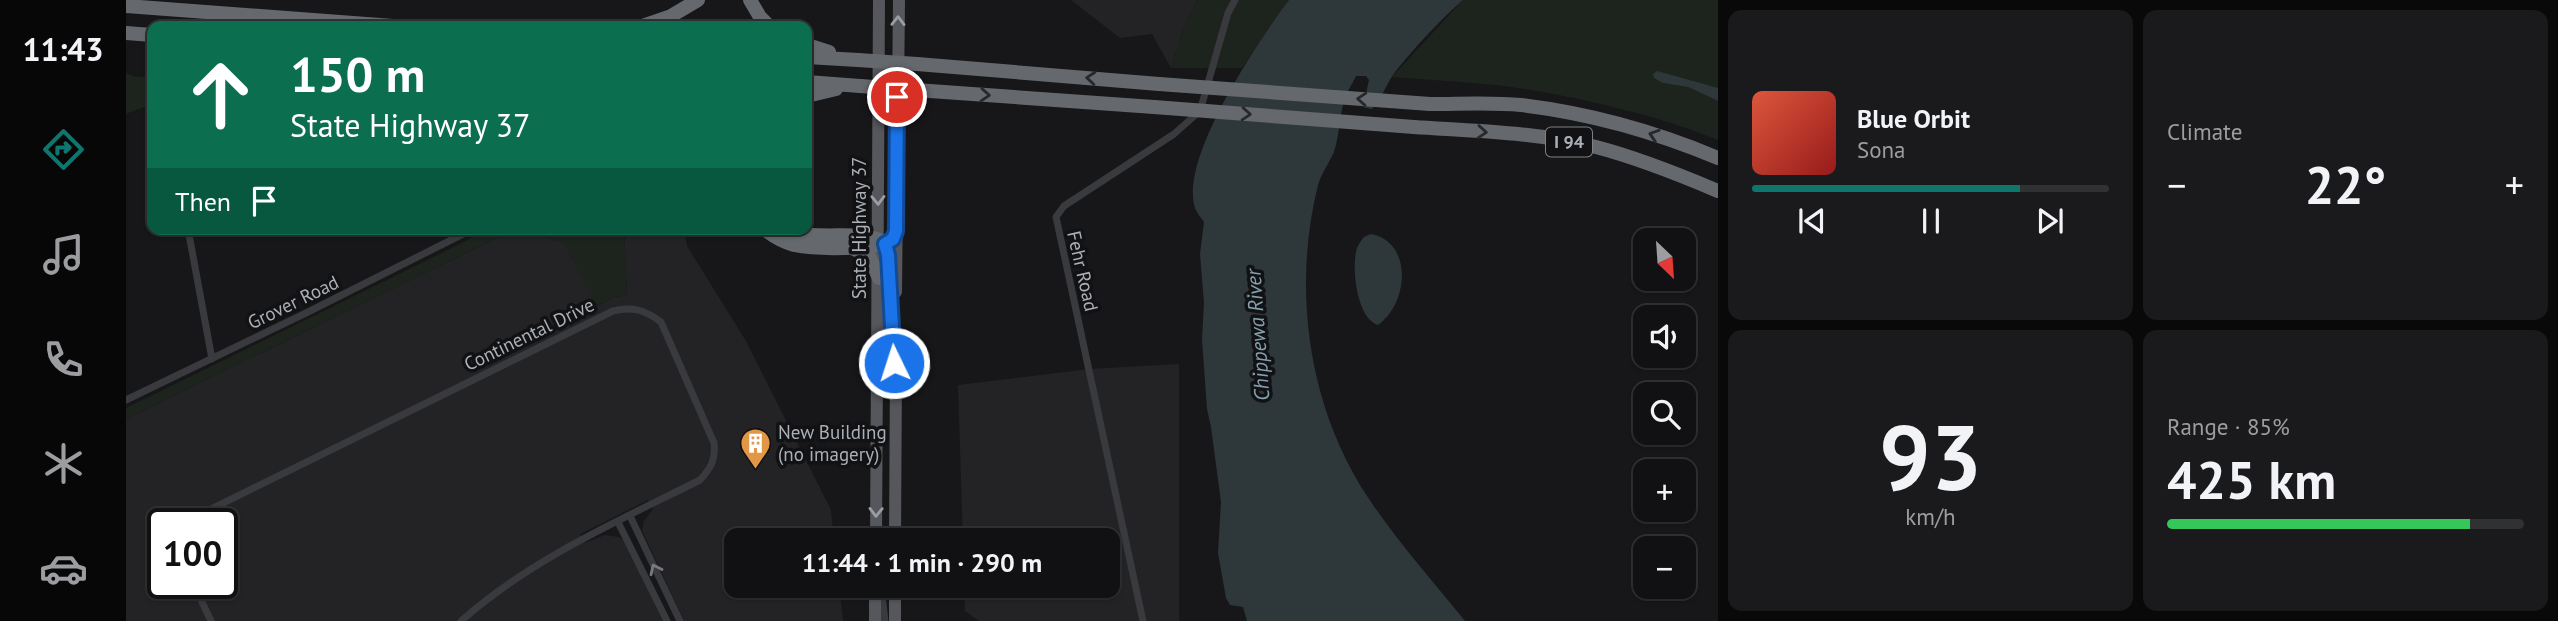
<!DOCTYPE html>
<html lang="en">
<head>
<meta charset="utf-8">
<style>
	body { margin:0; font-family:"PT Sans",sans-serif; background:#1a1a1c; color:#f1f3f6; height:100vh; display:flex; flex-direction:column; font-size:26px; white-space:nowrap }
	* { box-sizing:border-box; margin:0 }
	p { font-size:23px; color:#9c9da0 }
	.icon { flex:none; width:38px; height:38px; fill:none; stroke:currentColor; stroke-width:2; stroke-linecap:round; stroke-linejoin:round }
	.map { position:relative; flex:1; overflow:hidden }
	.drawer { display:flex; flex-direction:column; gap:10px; padding:10px; background:#09090a; width:840px }
	.drawer>* { flex:none }
	.banner { position:absolute; left:21px; top:21px; width:665px; height:214px; border-radius:14px; box-shadow:0 2px 5px #0004,0 0 0 2px #303133; background:#0b6e4f; color:#fff; overflow:hidden }
	.needle { width:46px; rotate:155deg }
	.buttons { position:absolute; left:1507px; top:228px; display:grid; gap:14px }
	.buttons a { display:grid; place-items:center; width:63px; height:63px; border-radius:14px; background:#111113; box-shadow:0 2px 5px #0004,0 0 0 2px #303133; font-size:35px }
	.speed { position:absolute; left:21px; top:508px; display:flex; gap:14px; font-size:35px; font-weight:700; text-align:center }
	.speed>* { display:grid; place-content:center; width:91px; height:91px; border-radius:50%; background:#111113; box-shadow:0 2px 5px #0004,0 0 0 2px #303133; line-height:1 }
	.speed .limit { border:4px solid #111; border-radius:10px; background:#fff; color:#111 }
	.pin { position:absolute; display:grid; place-items:center; width:60px; height:60px; color:#fff; margin:-30px; border:4px solid #fff; border-radius:50%; box-shadow:0 2px 7px #0007 }
	.me { position:absolute; width:77px; margin:-38px; rotate:356deg; stroke-linejoin:round; filter:drop-shadow(0 0 5px #0008) }
	.turn { display:flex; align-items:center; gap:24px; height:147px; padding:0 28px; font-size:32px }
	.turn .icon { width:91px; height:91px; stroke-width:2.5 }
	.turn b { display:block; font-size:49px; line-height:60px }
	.then { display:flex; align-items:center; height:66px; padding:0 28px; background:#0003; gap:14px; font-size:26px }
	.big { font-size:52px; font-weight:700; line-height:1.1 }
	.drawer .card { flex:1; display:flex; flex-direction:column; justify-content:center; gap:10px; min-width:0; padding:0 24px; border-radius:14px; background:#1a1a1c }
	.drawer .dial { align-items:center; gap:0 }
	.dial b { font-size:91px; line-height:1 }
	.song { display:flex; align-items:center; gap:21px }
	.cover { width:84px; height:84px; border-radius:10px; background:linear-gradient(135deg,hsl(10 70% 55%),hsl(0 70% 35%)) }
	.played { height:7px; border-radius:4px; background:linear-gradient(90deg,#0f766e 75%,#303133 75%) }
	.keys { display:flex; justify-content:space-around; direction:ltr }
	.heat { display:flex; justify-content:space-between; align-items:center; font-size:38px; direction:ltr }
	.charge { height:10px; border-radius:5px; background:linear-gradient(90deg,#34c759 85%,#303133 0) }
	.drawer .tiles { flex:1; display:grid; gap:10px; grid-template-columns:repeat(2,1fr) }
	.trip { position:absolute; left:598px; top:528px; width:396px; height:70px; border-radius:14px; background:#111113; box-shadow:0 2px 5px #0004,0 0 0 2px #303133; font-weight:700; line-height:70px; text-align:center }
	main { display:flex; flex:1; min-height:0 }
	.dock { display:flex; flex-direction:column; width:126px; justify-content:space-around; align-items:center; background:#070708; color:#9c9da0 }
	.dock .icon { width:49px; height:49px }
	.dock .current { color:#0f766e }
	.dock b { font-size:32px; color:#f1f3f6 }
	.map>svg:first-child { display:block }
</style>
</head>
<body>
<main>
<nav class="dock">
<b>11:43</b>
<svg class="icon current" aria-label="directions" viewBox="0 0 24 24"><path d="M12 3l9 9-9 9-9-9zM9 14v-3h6M13 9l2 2-2 2"/></svg>
<svg class="icon" aria-label="music" viewBox="0 0 24 24"><path d="M9 18V5l10-2v13"/><circle cx="6" cy="18" r="3"/><circle cx="16" cy="16" r="3"/></svg>
<svg class="icon" aria-label="phone" viewBox="0 0 24 24"><path d="M5 4h4l2 5-3 2q2 4 5 5l2-3 5 2v4C11 20 4 13 5 4z"/></svg>
<svg class="icon" aria-label="climate" viewBox="0 0 24 24"><path d="M12 3v18M4 7l16 10M4 17L20 7"/></svg>
<svg class="icon" aria-label="car" viewBox="0 0 24 24"><path d="M5 17H2v-5l4-1 3-4h7l3 4 3 1v5h-3M9 17h6M6 11h13"/><circle cx="7" cy="17" r="2"/><circle cx="17" cy="17" r="2"/></svg>
</nav>
<div class="map">
<svg width="1592" height="621" viewBox="0 0 1592 621">
	<rect width="100%" height="100%" fill="#171719"/>
	<!-- built -->
	<path fill="#232326" fill-rule="evenodd" d="M945,0H1072L1059,24L1045,68L1026,34L994,38Z
		M389,229H396L439,244L471,306L488,297L501,295L498,229H558L561,246L620,341L705,510L708,541H611V586H713L717,621H558L516,530L518,521L527,509L522,500L454,534L459,543L479,535L493,537L498,541L537,621H0V419ZM37,523H96V583H37Z
		M1053,364V621H853L839,611L838,586H982V541H837L832,385L963,369Z"/>
	<!-- green -->
	<path fill="#1d231d" d="M1072,0H1163L1116,68H1045L1059,24Z
		M1337,0H1592V88L1569,83H1537L1562,87L1592,101V140C1533,116 1468,101 1405,90C1359,82 1312,81 1266,77Z
		M0,73L10,77H26V104L0,114Z
		M360,229H389L0,419V408L336,243Z
		M396,229H498L501,295L488,297L470,306L439,244Z"/>
	<!-- water -->
	<path fill="#2e383b" d="M1163,0H1337C1313,21 1289,47 1269,72C1260,84 1256,99 1246,109L1237,107L1243,80L1240,76H1230C1227,82 1223,89 1220,95C1213,113 1214,134 1208,152C1203,163 1195,174 1192,185C1166,289 1182,406 1241,496C1270,540 1306,580 1339,621H1121L1117,607L1104,605L1100,598L1092,553L1095,502L1085,427L1081,409L1076,339L1078,303L1074,254L1078,222C1075,218 1071,213 1069,208C1053,158 1133,40 1163,0Z
		M1531,71L1592,88V101L1562,87L1537,83L1528,78L1527,74Z
		M1245,234C1287,242 1283,303 1252,325C1231,318 1226,271 1230,252C1231,246 1234,242 1238,237Z"/>
	<g fill="none" stroke-linecap="round" stroke-linejoin="round">
		<!-- minor -->
		<path stroke="#383a3d" stroke-width="7" d="M62,229L86,359
			M62,232L76,229
			M0,400L178,314L347,229
			M504,516L554,621
			M492,522L541,621
			M62,523L71,516L487,311C506,306 519,310 535,322L588,443C590,459 585,468 574,480C492,521 405,559 335,621
			M67,583L85,621
			M1017,621L930,217L938,206L1048,134L1074,111L1102,13L1109,0"/>
		<!-- tertiary -->
		<path stroke="#383a3d" stroke-width="9" d="M754,586L758,621"/>
		<!-- primary -->
		<path stroke="#55575c" stroke-width="12" d="M770,292L773,0
			M750,541L753,0
			M769,541L770,370
			M749,621V586
			M769,621V586"/>
		<!-- motorway -->
		<path stroke="#65696e" stroke-width="14" d="M624,0L634,17L643,26
			M0,6L267,26
			M516,26L545,16L572,0
			M0,33L26,35
			M681,45L703,52
			M681,57L732,60
			M791,64L1033,84
			M681,82L734,86
			M790,90L1028,107
			M681,96L710,89
			M1304,104C1334,104 1366,102 1395,105C1462,113 1530,132 1592,158
			M1288,127C1348,131 1411,132 1470,147C1512,158 1552,174 1592,191
			M638,229C647,236 657,242 668,245C688,249 751,251 767,239L770,231
			M655,229C685,242 737,229 755,241C761,244 761,250 762,256L765,348L770,379
			M728,249L743,256L753,278"/>
		<!-- motorway-bridge -->
		<path stroke="#65696e" stroke-width="14" d="M732,60L791,64
			M1033,84L1304,104
			M734,86L790,90
			M1028,107L1288,127"/>
	</g>
	<!-- one-way arrows -->
	<defs><path id="oneway-chevron" d="M-2-3.5L2.5 0L-2 3.5" fill="none" stroke-width="1.6" stroke-linecap="round" stroke-linejoin="round" transform="scale(1.75)"/></defs>
	<g stroke="#999ea5">
		<use href="#oneway-chevron" transform="translate(772 21) rotate(-89)"/>
		<use href="#oneway-chevron" transform="translate(752 200) rotate(89)"/>
		<use href="#oneway-chevron" transform="translate(750 512) rotate(91)"/>
	</g>
	<g stroke="#27282a">
		<use href="#oneway-chevron" transform="translate(965 78) rotate(-175)"/>
		<use href="#oneway-chevron" transform="translate(859 95) rotate(4)"/>
		<use href="#oneway-chevron" transform="translate(1236 99) rotate(-176)"/>
		<use href="#oneway-chevron" transform="translate(1120 114) rotate(4)"/>
		<use href="#oneway-chevron" transform="translate(1356 132) rotate(4)"/>
		<use href="#oneway-chevron" transform="translate(1528 135) rotate(-162)"/>
	</g>
	<use stroke="#777b80" href="#oneway-chevron" transform="translate(529 569) rotate(-116)"/>
	<g fill="none" stroke-linecap="round" stroke-linejoin="round">
		<defs>
			<path id="route" d="M768,363L762,255L759,244L767,239L770,231L771,97"/>
		</defs>
		<!-- route casing -->
		<use href="#route" stroke="#114b97" stroke-width="18"/>
		<!-- route -->
		<use href="#route" stroke="#1a73e8" stroke-width="12"/>
	</g>
	<!-- icons -->
	<defs>
		<symbol id="building-pin" viewBox="-11 -11 22 30"><path d="M0 17L-7.5 6A9.5 9.5 0 1 1 7.5 6Z" fill="#e19746" stroke="#121214"/><path d="M-4-6H4V6H1V3H-1V6H-4ZM-2.5-4.3h1.7v1.8h-1.7ZM.8-4.3h1.7v1.8H.8ZM-2.5-1h1.7V.8h-1.7ZM.8-1h1.7V.8H.8Z" fill="#fff"/></symbol>
	</defs>
	<g fill-rule="evenodd">
		<use href="#building-pin" x="612" y="426" width="35" height="47"/>
	</g>
	<g text-anchor="middle" stroke-width="7" stroke-linejoin="round" paint-order="stroke">
		<!-- shield labels -->
		<rect fill="#121214" stroke="#7c8186" stroke-width="2" x="1420" y="127.5" width="46" height="29" rx="5"/>
		<g font-size="18" font-weight="bold" fill="#aab0b7">
			<text x="1443" y="148">I 94</text>
		</g>
		<!-- street labels -->
		<g font-size="19" fill="#aab0b7" stroke="#121214">
			<text transform="translate(733 228) rotate(-90)" y="7">State Highway 37</text>
			<text transform="translate(957 271) rotate(77)" y="7">Fehr Road</text>
			<text transform="translate(167 302) rotate(-26)" y="7">Grover Road</text>
			<text transform="translate(403 334) rotate(-26)" y="7">Continental Drive</text>
		</g>
		<!-- poi labels -->
		<g font-size="19" fill="#aab0b7" stroke="#121214" text-anchor="start">
			<text x="652" y="439">New Building<tspan x="652" dy="22">(no imagery)</tspan></text>
		</g>
		<!-- water labels -->
		<g font-size="21" font-style="italic" fill="#85a1af" stroke="#121214">
			<text transform="translate(1132 335) rotate(-94)" y="7">Chippewa River</text>
		</g>
	</g>
</svg>
<div class="buttons">
<a><svg class="needle" viewBox="-14 -14 28 28"><path d="M0-13l5 13h-10z" fill="#e53935"/><path d="M0 13l5-13h-10z" fill="#9c9da0"/></svg></a>
<a><svg class="icon" aria-label="sound" viewBox="0 0 24 24"><path d="M4 9h4l5-4v14l-5-4H4zM17 9q2 3 0 6"/></svg></a>
<a><svg class="icon" aria-label="search" viewBox="0 0 24 24"><circle cx="10" cy="10" r="6"/><path d="M15 15l6 6"/></svg></a>
<a>+</a>
<a>−</a>
</div>
<div class="speed"><div class="limit">100</div></div>
<div class="pin" style="left:771px;top:97px;background:#d93025"><svg class="icon" aria-label="arrive" viewBox="0 0 24 24"><path d="M6 21V4h12l-3 4 3 4H6"/></svg></div>
<svg class="me" style="left:768px;top:363px" viewBox="-20 -20 40 40"><circle r="17" fill="#1a73e8" stroke="#fff" stroke-width="3"/><path d="M0-11L8 9 0 5-8 9z" fill="#fff"/></svg>
<div class="trip">11:44 · 1 min · 290 m</div>
<div class="banner">
<div class="turn"><svg class="icon" aria-label="ahead" viewBox="0 0 24 24"><path d="M12 20V5M6 11l6-6 6 6"/></svg><div><b>150 m</b>State Highway 37</div></div>
<div class="then">Then<svg class="icon" aria-label="arrive" viewBox="0 0 24 24"><path d="M6 21V4h12l-3 4 3 4H6"/></svg></div>
</div>
</div>
<section class="drawer">
<div class="tiles">
<div class="card">
<div class="song"><i class="cover"></i><div><b>Blue Orbit</b><p>Sona</p></div></div>
<div class="played"></div>
<div class="keys"><svg class="icon" aria-label="previous" viewBox="0 0 24 24"><path d="M18 5L8 12l10 7zM5 5v14"/></svg><svg class="icon" aria-label="pause" viewBox="0 0 24 24"><path d="M8 5v14M16 5v14"/></svg><svg class="icon" aria-label="next" viewBox="0 0 24 24"><path d="M6 5l10 7-10 7zM19 5v14"/></svg></div>
</div>
<div class="card"><p>Climate</p>
<div class="heat"><a>−</a><b class="big">22°</b><a>+</a></div>
</div>
<div class="card dial"><b>93</b><p>km/h</p></div>
<div class="card"><p>Range · 85%</p><b class="big">425 km</b><div class="charge"></div></div>
</div>
</section>
</main>
</body>
</html>
